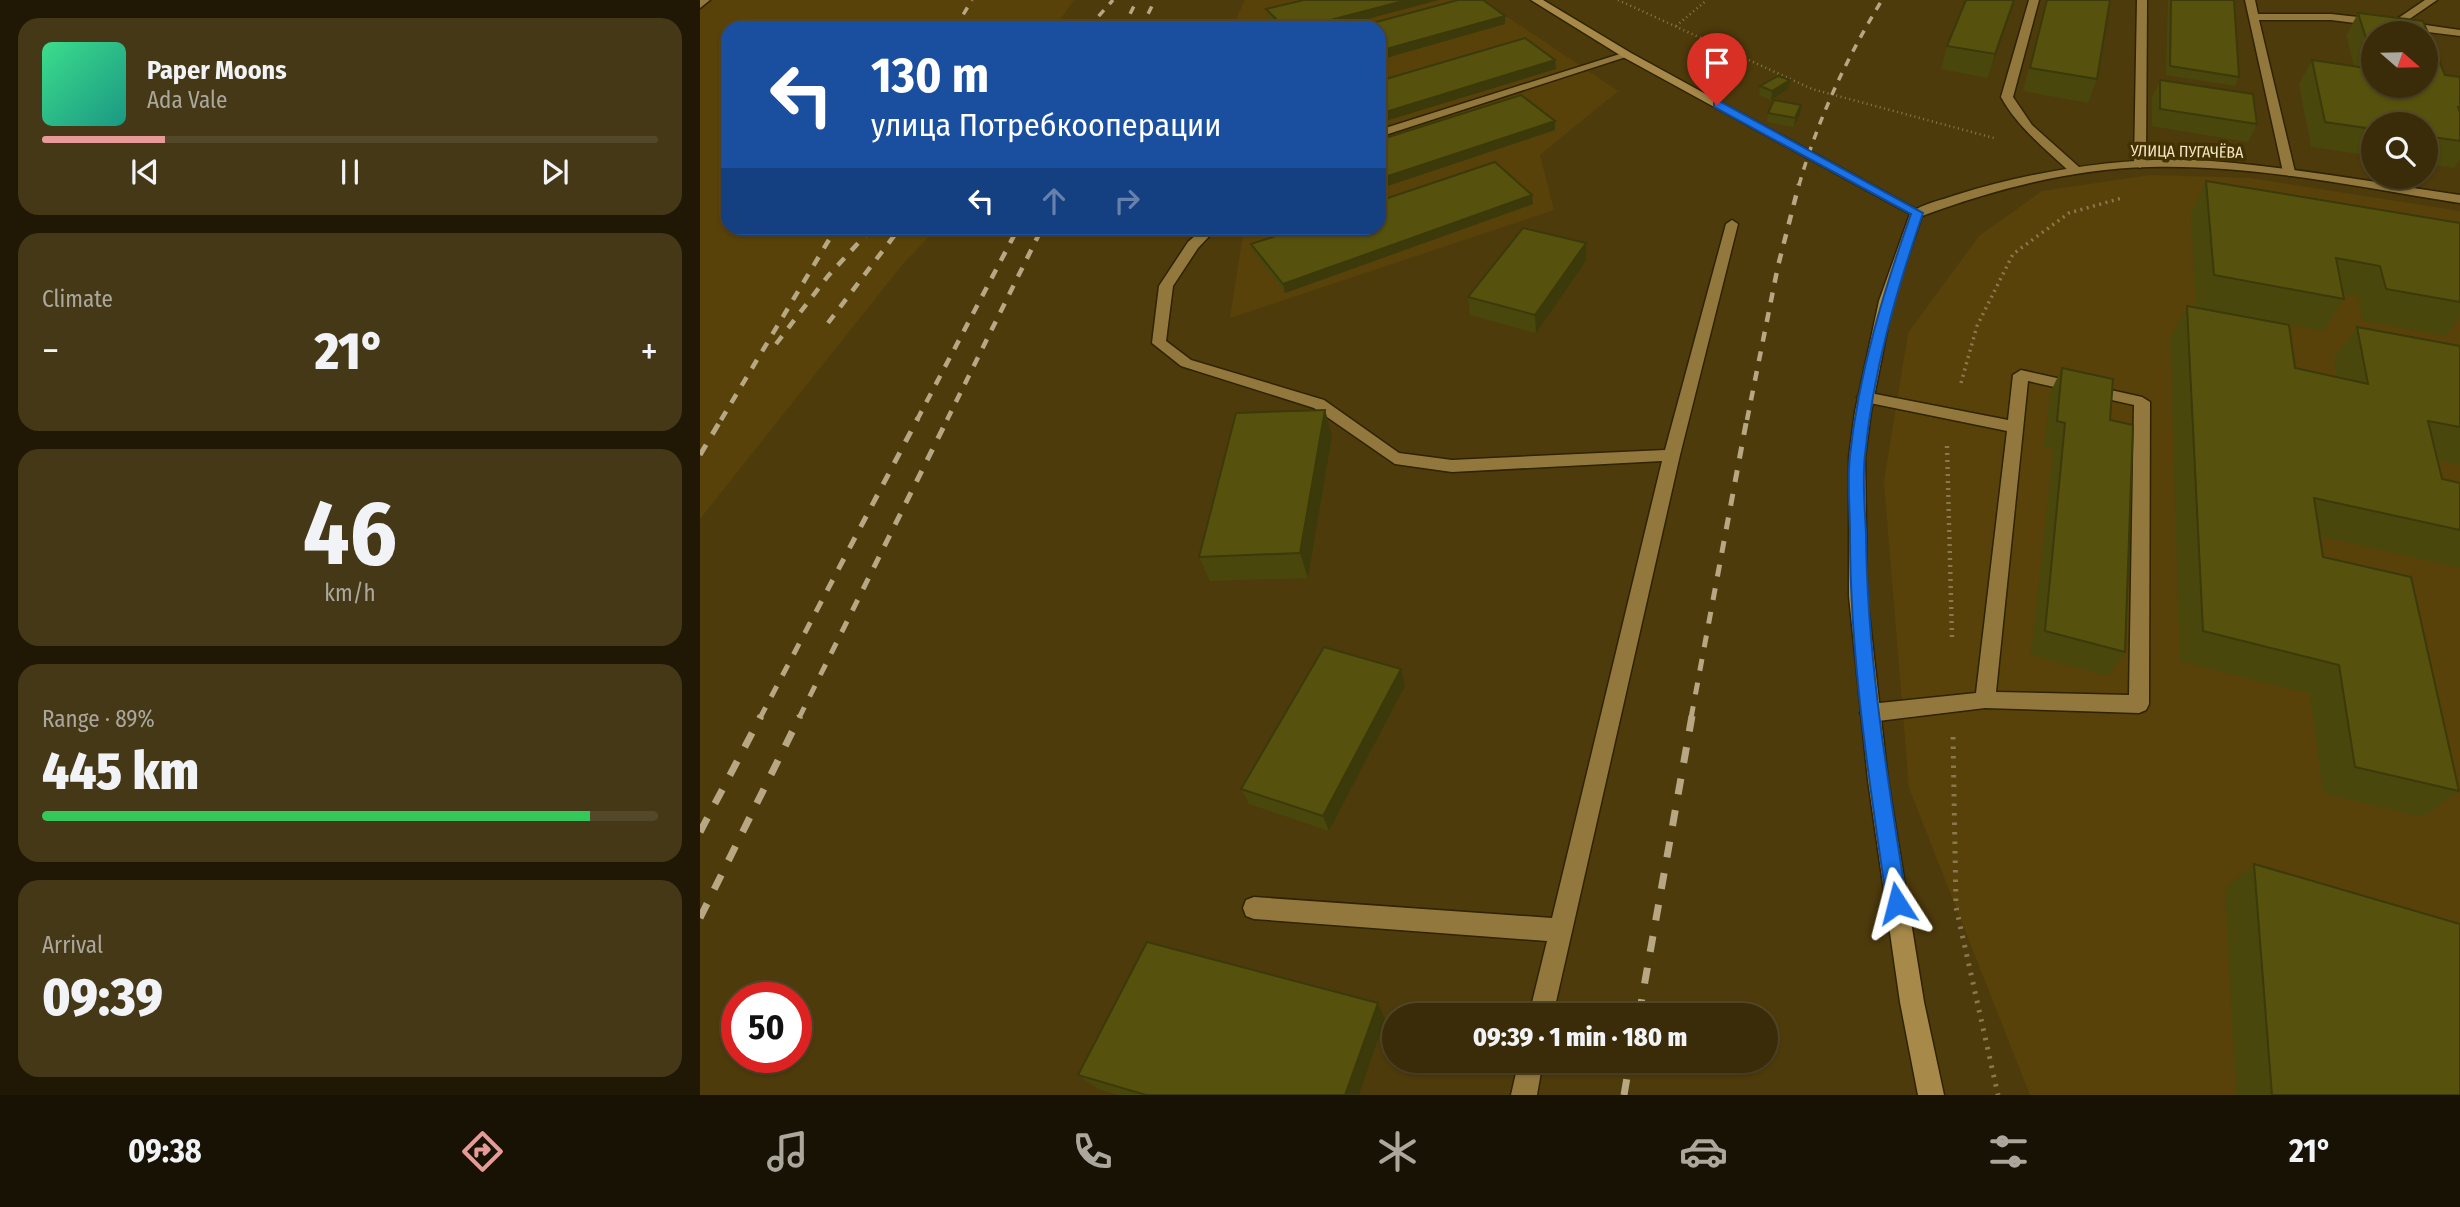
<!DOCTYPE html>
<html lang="en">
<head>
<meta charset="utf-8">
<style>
	body { margin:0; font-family:"Fira Sans Condensed",sans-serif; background:#453817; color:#f1f3f6; height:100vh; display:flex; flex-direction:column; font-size:26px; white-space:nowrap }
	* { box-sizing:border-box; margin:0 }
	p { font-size:23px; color:#aba79c }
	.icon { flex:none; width:38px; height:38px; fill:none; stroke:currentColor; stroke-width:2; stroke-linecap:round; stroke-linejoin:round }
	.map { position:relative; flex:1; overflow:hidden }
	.sheet { display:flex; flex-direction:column; gap:18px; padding:18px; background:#201805; width:700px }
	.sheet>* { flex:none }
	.guide { position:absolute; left:21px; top:21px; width:665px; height:214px; border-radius:21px; box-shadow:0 2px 5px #0004,0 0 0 2px #54482a; background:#1a4fa0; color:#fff; overflow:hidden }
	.needle { width:46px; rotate:110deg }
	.buttons { position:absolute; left:1661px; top:21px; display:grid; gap:14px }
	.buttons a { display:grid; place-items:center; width:77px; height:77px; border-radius:50%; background:#3a2c09; box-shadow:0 2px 5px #0004,0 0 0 2px #54482a; font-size:35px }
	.speed { position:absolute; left:21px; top:982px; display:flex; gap:14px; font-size:35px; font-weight:700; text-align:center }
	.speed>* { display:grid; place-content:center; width:91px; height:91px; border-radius:50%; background:#3a2c09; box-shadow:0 2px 5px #0004,0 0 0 2px #54482a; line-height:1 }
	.speed .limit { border:10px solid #d22; background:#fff; color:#111 }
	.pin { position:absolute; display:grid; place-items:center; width:60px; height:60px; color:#fff; margin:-72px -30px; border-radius:50% 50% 50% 0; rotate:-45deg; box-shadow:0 0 7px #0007 }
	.pin .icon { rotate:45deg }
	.me { position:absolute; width:77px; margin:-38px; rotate:351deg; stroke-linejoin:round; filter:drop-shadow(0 0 5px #0008) }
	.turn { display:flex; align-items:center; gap:24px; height:147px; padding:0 35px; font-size:32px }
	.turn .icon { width:91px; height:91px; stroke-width:2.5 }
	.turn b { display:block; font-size:49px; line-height:60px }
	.lanes { display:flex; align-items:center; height:66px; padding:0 35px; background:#0003; justify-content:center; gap:35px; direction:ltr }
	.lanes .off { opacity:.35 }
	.big { font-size:52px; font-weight:800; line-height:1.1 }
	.sheet .tile { flex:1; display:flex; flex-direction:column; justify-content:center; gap:10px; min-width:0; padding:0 24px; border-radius:21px; background:#453817 }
	.sheet .dial { align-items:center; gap:0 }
	.dial b { font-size:91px; line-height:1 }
	.song { display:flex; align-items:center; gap:21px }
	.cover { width:84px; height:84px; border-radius:10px; background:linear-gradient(135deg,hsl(150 70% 55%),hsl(170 70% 35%)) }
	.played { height:7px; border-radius:4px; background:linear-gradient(90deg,#e69b98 20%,#54482a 20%) }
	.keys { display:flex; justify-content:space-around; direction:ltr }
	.heat { display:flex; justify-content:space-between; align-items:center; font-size:38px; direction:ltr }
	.charge { height:10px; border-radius:5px; background:linear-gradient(90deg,#34c759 89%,#54482a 0) }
	.trip { position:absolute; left:682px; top:1003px; width:396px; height:70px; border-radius:35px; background:#3a2c09; box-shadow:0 2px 5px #0004,0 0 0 2px #54482a; font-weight:800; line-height:70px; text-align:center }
	.menu { display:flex; height:112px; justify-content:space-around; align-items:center; background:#171204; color:#aba79c }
	.menu .icon { width:49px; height:49px }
	.menu .active { color:#e69b98 }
	.menu b { font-size:32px; color:#f1f3f6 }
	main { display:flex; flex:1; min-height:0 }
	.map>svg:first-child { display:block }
</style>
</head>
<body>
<main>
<section class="sheet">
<div class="tile">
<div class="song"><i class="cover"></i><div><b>Paper Moons</b><p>Ada Vale</p></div></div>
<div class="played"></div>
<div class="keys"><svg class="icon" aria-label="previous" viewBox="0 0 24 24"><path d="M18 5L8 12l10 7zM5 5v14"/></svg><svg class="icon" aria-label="pause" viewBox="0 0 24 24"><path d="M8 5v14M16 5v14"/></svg><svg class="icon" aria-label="next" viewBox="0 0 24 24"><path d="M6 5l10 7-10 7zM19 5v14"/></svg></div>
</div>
<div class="tile"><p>Climate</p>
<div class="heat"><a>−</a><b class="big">21°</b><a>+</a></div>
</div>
<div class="tile dial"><b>46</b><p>km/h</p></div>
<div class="tile"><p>Range · 89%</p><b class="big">445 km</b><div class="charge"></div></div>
<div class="tile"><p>Arrival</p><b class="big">09:39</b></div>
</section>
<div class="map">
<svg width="1760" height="1095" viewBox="0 0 1760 1095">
	<rect width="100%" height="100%" fill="#4e3b0c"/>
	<!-- built -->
	<path fill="#58420a" d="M0,0H374L354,28H28V228H237L202,265L0,519Z
		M545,0H782L918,91L840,155L854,210L530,318L544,228H679V28H532Z
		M1450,175L1550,178L1760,211V1095H1330L1209,788L1184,482L1208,333L1279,236L1342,191Z"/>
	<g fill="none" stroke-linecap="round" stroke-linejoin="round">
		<defs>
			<path id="service" d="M0,0H10L0,8Z
				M1329,0H1339L1313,97L1332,125L1379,167V173H1371C1346,149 1318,128 1301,97Z
				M1437,0H1447L1446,164L1440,168L1434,164Z
				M1545,0H1555L1558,14H1631L1694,21L1725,0H1737L1705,22L1760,30V36L1631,20H1559L1595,172L1589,176L1583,172Z
				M923,53L932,55L679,137V130Z
				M1032,220L1038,224L980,455L853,1015H829L847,941L554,919L546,916L543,908L546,900L554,897L852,918L962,461L752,472L695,464L614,408L481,366L452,343L459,286L488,242L504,228H517L498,248L473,286L466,341L491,360L624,400L699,453L752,460L965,450L1026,224Z
				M1321,370L1442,397L1450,402L1449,704L1446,710L1439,713L1285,708L1170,722L1163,719L1160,713L1163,707L1170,704L1276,693L1307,431L1165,402L1157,397L1165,392L1308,420L1313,375ZM1328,381L1434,405L1429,695L1296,692Z
				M819,1060H843L837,1095H811Z"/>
			<path id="tertiary" d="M1481,159C1575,164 1667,181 1760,195V203C1657,187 1553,164 1449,167C1371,169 1295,189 1222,216L1217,217L1211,213C1221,204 1242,200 1256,195C1330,172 1404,160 1481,159Z"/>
			<path id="secondary" d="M831,0H843L931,53L1223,213L1193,301L1171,412L1165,457L1167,596L1188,780L1224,1002L1244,1095H1218L1200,1002L1168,780L1149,596V457L1155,412L1179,301L1210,214L923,57Z"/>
		</defs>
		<!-- service casing -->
		<use href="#service" stroke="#302303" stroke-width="3"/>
		<!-- tertiary casing -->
		<use href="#tertiary" stroke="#302303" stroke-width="3"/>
		<!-- secondary casing -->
		<use href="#secondary" stroke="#302303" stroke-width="3"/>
		<!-- path-far3 -->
		<path stroke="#8a7950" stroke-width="2.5" stroke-dasharray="1 3.5" stroke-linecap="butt" d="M918,0L1112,89L1294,138
			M976,26L1007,0"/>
		<!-- path-far2 -->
		<path stroke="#8a7950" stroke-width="3.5" stroke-dasharray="2 4.5" stroke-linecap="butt" d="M1261,383L1277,326L1313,254L1369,213L1422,198"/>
		<!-- path-far1 -->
		<path stroke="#8a7950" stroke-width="4.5" stroke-dasharray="2 5" stroke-linecap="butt" d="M1247,446L1252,637"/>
		<!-- path -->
		<path stroke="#8a7950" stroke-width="5" stroke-dasharray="2.5 7" stroke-linecap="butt" d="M1253,737L1256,907L1298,1095"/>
		<!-- service -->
		<use href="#service" fill="#92783d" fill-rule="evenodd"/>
		<!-- tertiary -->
		<use href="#tertiary" fill="#92783d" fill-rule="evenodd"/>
		<!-- secondary -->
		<use href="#secondary" fill="#a78a49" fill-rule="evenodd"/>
		<!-- rail-far3 -->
		<path stroke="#b7a783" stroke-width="3.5" stroke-dasharray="8 8" stroke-linecap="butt" d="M255,28L272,0
			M388,28L413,0
			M423,28L437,0
			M441,28L455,0
			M1099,185C1118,119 1146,59 1182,0"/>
		<!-- rail-far2 -->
		<path stroke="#b7a783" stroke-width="4.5" stroke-dasharray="10 10" stroke-linecap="butt" d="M128,323L200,228
			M76,344L128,276L172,228
			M21,420L136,228
			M217,420L318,228
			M247,420L342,228
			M1047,420L1078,266L1099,184"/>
		<!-- rail-far1 -->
		<path stroke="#b7a783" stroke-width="5" stroke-dasharray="12 12" stroke-linecap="butt" d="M0,455L22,418
			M60,718L218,418
			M99,718L248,418
			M991,718L1047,418"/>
		<!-- rail -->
		<path stroke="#b7a783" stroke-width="7" stroke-dasharray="16 16" stroke-linecap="butt" d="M0,832L61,716
			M0,918L100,716
			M939,1015L992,716
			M924,1095L930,1060"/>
	</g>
	<!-- wall -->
	<path fill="#4a470c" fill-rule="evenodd" d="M1266,0H1315L1288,78L1241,69L1247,46Z
		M1346,0H1410L1397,79L1388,103L1323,91Z
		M1468,0H1534L1539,77L1535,86L1466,75Z
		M566,9L634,28H578L568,18Z
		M1658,13L1745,75L1760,77V159L1754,168L1726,163V124H1673V156L1611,147L1599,84L1612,60L1654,66L1646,36ZM1673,33L1726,86H1673Z
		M1090,80L1088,89L1071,100L1059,95L1060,86Z
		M1460,80L1557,124L1548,142L1452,126V97Z
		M1068,113L1100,114L1094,127L1067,122Z
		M1506,181L1760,223V317L1745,336L1663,321L1658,297L1643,294L1644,299L1623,331L1496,307L1491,212Z
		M832,195L833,204L585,293L554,253L551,244Z
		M886,243V261L836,333L770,315L768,297Z
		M1487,306L1595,368L1637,377L1634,358L1657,327L1760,346V465L1737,460L1742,479L1760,483V568L1620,536L1623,557L1759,791L1722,817L1623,793L1610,694L1480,661L1470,338Z
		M1362,368L1410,420L1425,652L1408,676L1331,655L1353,449L1344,447L1350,393Z
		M625,410L632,436L608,578L510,581L499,557Z
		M705,686L629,831L549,804L541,789Z
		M1554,864L1760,1095H1536L1525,888Z
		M678,1003L685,1019L659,1095H419L398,1089L378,1075Z"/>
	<!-- shaded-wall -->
	<path fill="#3c390a" d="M707,0H739L634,28H600Z
		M1314,0H1315L1288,78L1295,54Z
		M805,16V24L679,60V51Z
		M855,60L856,69L679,123V114Z
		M1090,80L1088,89L1071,100L1072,91Z
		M1101,105L1100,114L1094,127L1095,118Z
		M855,121V130L679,189V179Z
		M832,195L833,204L585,293L583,284Z
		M886,243V261L836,333L835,315Z
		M625,410L632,436L608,578L600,553Z
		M701,669L705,686L629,831L623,816Z
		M678,1003L685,1019L659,1095H645Z"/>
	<!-- building -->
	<path fill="#56520e" stroke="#3c390a" stroke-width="2" d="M604,0H707L600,28H585L566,9Z
		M758,0H783L805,16L679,51V28H654Z
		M1266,0H1314L1295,54L1247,46Z
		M1347,0H1410L1397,79L1330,68Z
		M1471,0H1534L1539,77L1470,66Z
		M1658,13L1723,21L1745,75L1760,77V107H1758L1760,113V141L1726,136V124H1673V129L1625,122L1612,60L1673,69V86H1726V33H1673V60Z
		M825,38L855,60L679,114V81Z
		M1078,76L1090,80L1072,91L1060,86Z
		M1460,80L1553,94L1557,124L1460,109Z
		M821,95L855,121L679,179V140Z
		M1074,100L1101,105L1095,118L1068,113Z
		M795,162L832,195L583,284L551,244L601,228H679V201Z
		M1506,181L1760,223V302L1686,289L1680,266L1636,258L1644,299L1514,275Z
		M823,228L886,243L835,315L768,297Z
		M1487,306L1589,325L1595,368L1668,384L1657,327L1760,346V427L1728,421L1742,479L1760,483V530L1614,498L1623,557L1711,577L1759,791L1655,767L1639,665L1503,631Z
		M1362,368L1413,379L1410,420L1433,425L1425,652L1345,631L1365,423L1357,421Z
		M625,410L600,553L499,557L536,413Z
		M624,647L701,669L623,816L541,789Z
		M1554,864L1760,924V1095H1572Z
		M447,942L678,1003L645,1095H446L378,1075Z"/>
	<!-- route -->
	<path fill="#1a73e8" stroke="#114b97" stroke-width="2" d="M1014,102H1021L1223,213C1196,292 1173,371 1165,455C1162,481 1165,508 1166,534C1167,658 1188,781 1207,903L1204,911L1197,913L1190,911L1187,903C1169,781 1150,658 1150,535C1150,508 1147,481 1150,455C1159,372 1183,293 1211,214L1014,107Z"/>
	<g text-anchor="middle" stroke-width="7" stroke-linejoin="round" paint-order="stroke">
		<!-- far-street labels -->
		<g font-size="16" fill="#f3e5c7" stroke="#433100">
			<text transform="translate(1487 151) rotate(1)" y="6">УЛИЦА ПУГАЧЁВА</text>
		</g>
	</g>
</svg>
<div class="buttons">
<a><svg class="needle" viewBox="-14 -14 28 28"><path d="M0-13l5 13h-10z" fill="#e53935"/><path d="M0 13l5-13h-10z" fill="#aba79c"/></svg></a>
<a><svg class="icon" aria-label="search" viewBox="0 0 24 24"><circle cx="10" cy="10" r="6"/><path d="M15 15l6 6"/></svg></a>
</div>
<div class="speed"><div class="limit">50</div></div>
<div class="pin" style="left:1017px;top:105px;background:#d93025"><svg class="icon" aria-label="arrive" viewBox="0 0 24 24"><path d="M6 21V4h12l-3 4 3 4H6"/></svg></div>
<svg class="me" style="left:1197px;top:903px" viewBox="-20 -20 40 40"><path d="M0-17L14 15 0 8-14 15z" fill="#1a73e8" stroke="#fff" stroke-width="4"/></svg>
<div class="trip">09:39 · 1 min · 180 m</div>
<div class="guide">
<div class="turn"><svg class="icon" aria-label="left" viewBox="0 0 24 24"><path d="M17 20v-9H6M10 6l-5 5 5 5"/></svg><div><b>130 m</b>улица Потребкооперации</div></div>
<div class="lanes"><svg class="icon" aria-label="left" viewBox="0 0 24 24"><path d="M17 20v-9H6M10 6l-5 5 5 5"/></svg><svg class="icon off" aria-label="ahead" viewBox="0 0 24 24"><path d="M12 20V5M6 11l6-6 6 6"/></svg><svg class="icon off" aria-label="right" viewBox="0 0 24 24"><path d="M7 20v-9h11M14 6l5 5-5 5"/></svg></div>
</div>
</div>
</main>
<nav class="menu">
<b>09:38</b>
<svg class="icon active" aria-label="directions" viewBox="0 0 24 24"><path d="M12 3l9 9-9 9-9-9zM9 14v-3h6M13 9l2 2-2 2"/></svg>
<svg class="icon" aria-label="music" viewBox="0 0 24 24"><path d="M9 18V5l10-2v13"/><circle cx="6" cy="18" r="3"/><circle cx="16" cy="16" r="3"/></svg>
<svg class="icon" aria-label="phone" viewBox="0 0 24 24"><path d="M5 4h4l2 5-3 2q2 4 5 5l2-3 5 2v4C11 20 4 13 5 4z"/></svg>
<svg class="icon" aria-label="climate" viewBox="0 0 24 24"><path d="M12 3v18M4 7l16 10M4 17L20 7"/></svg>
<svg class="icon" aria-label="car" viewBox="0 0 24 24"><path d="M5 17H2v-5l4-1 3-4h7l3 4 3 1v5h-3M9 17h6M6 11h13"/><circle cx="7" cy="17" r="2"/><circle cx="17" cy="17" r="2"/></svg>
<svg class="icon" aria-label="filters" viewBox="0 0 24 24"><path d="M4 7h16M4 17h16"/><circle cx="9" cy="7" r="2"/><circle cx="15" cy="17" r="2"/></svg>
<b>21°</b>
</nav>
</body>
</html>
